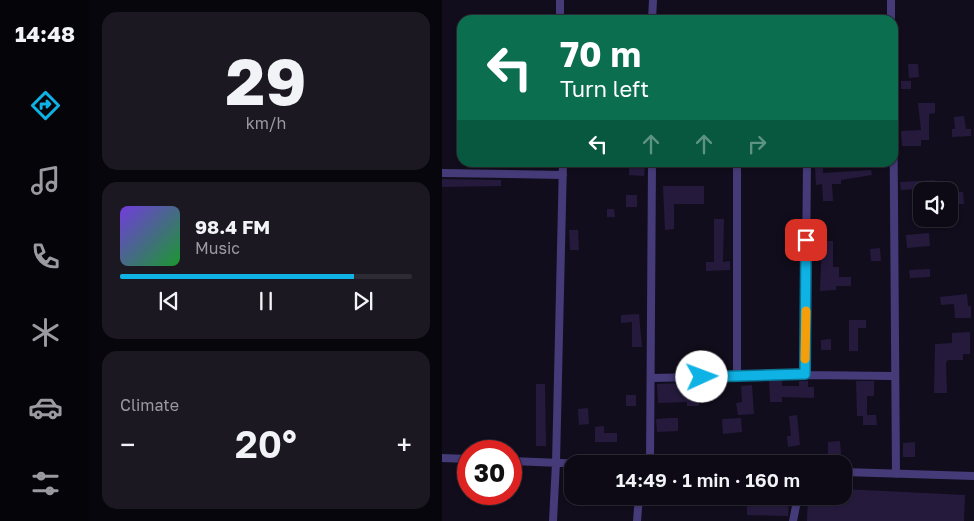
<!DOCTYPE html>
<html lang="en">
<head>
<meta charset="utf-8">
<style>
	body { margin:0; font-family:"Golos Text",sans-serif; background:#1b1822; color:#f1f3f6; height:100vh; display:flex; flex-direction:column; font-size:19px; white-space:nowrap }
	* { box-sizing:border-box; margin:0 }
	p { font-size:16px; color:#9a9aa0 }
	.icon { flex:none; width:28px; height:28px; fill:none; stroke:currentColor; stroke-width:2; stroke-linecap:round; stroke-linejoin:round }
	.map { position:relative; flex:1; overflow:hidden }
	.panel { display:flex; flex-direction:column; gap:12px; padding:12px; background:#07060c; width:352px }
	.panel>* { flex:none }
	.banner { position:absolute; left:15px; top:15px; width:441px; height:152px; border-radius:15px; box-shadow:0 1px 4px #0004,0 0 0 1px #2d2b34; background:#0b6e4f; color:#fff; overflow:hidden }
	.buttons { position:absolute; left:471px; top:182px; display:grid; gap:10px }
	.buttons a { display:grid; place-items:center; width:45px; height:45px; border-radius:10px; background:#0d0a15; box-shadow:0 1px 4px #0004,0 0 0 1px #2d2b34; font-size:25px }
	.speed { position:absolute; left:15px; top:440px; display:flex; gap:10px; font-size:25px; font-weight:700; text-align:center }
	.speed>* { display:grid; place-content:center; width:65px; height:65px; border-radius:50%; background:#0d0a15; box-shadow:0 1px 4px #0004,0 0 0 1px #2d2b34; line-height:1 }
	.speed .limit { border:8px solid #d22; background:#fff; color:#111 }
	.pin { position:absolute; display:grid; place-items:center; width:42px; height:42px; color:#fff; margin:-21px; border-radius:10px; box-shadow:0 2px 8px #0006 }
	.me { position:absolute; width:55px; margin:-28px; rotate:88deg; stroke-linejoin:round; filter:drop-shadow(0 0 4px #0008) }
	.turn { display:flex; align-items:center; gap:18px; height:105px; padding:0 20px; font-size:22px }
	.turn .icon { width:65px; height:65px; stroke-width:2.5 }
	.turn b { display:block; font-size:35px; line-height:42px }
	.lanes { display:flex; align-items:center; height:48px; padding:0 20px; background:#0003; justify-content:center; gap:25px; direction:ltr }
	.lanes .off { opacity:.35 }
	.big { font-size:38px; font-weight:600; line-height:1.1 }
	.panel .tile { flex:1; display:flex; flex-direction:column; justify-content:center; gap:8px; min-width:0; padding:0 18px; border-radius:15px; background:#1b1822 }
	.panel .dial { align-items:center; gap:0 }
	.dial b { font-size:65px; line-height:1 }
	.song { display:flex; align-items:center; gap:15px }
	.cover { width:60px; height:60px; border-radius:8px; background:linear-gradient(135deg,hsl(260 70% 55%),hsl(130 70% 35%)) }
	.played { height:5px; border-radius:2px; background:linear-gradient(90deg,#0fb2e4 80%,#2d2b34 80%) }
	.keys { display:flex; justify-content:space-around; direction:ltr }
	.heat { display:flex; justify-content:space-between; align-items:center; font-size:28px; direction:ltr }
	.trip { position:absolute; left:122px; top:455px; width:288px; height:50px; border-radius:15px; background:#0d0a15; box-shadow:0 1px 4px #0004,0 0 0 1px #2d2b34; font-weight:600; line-height:50px; text-align:center }
	main { display:flex; flex:1; min-height:0 }
	.menu { display:flex; flex-direction:column; width:90px; justify-content:space-around; align-items:center; background:#050408; color:#9a9aa0 }
	.menu .icon { width:35px; height:35px }
	.menu .selected { color:#0fb2e4 }
	.menu b { font-size:22px; color:#f1f3f6 }
	.map>svg:first-child { display:block }
</style>
</head>
<body>
<main>
<nav class="menu">
<b>14:48</b>
<svg class="icon selected" aria-label="directions" viewBox="0 0 24 24"><path d="M12 3l9 9-9 9-9-9zM9 14v-3h6M13 9l2 2-2 2"/></svg>
<svg class="icon" aria-label="music" viewBox="0 0 24 24"><path d="M9 18V5l10-2v13"/><circle cx="6" cy="18" r="3"/><circle cx="16" cy="16" r="3"/></svg>
<svg class="icon" aria-label="phone" viewBox="0 0 24 24"><path d="M5 4h4l2 5-3 2q2 4 5 5l2-3 5 2v4C11 20 4 13 5 4z"/></svg>
<svg class="icon" aria-label="climate" viewBox="0 0 24 24"><path d="M12 3v18M4 7l16 10M4 17L20 7"/></svg>
<svg class="icon" aria-label="car" viewBox="0 0 24 24"><path d="M5 17H2v-5l4-1 3-4h7l3 4 3 1v5h-3M9 17h6M6 11h13"/><circle cx="7" cy="17" r="2"/><circle cx="17" cy="17" r="2"/></svg>
<svg class="icon" aria-label="filters" viewBox="0 0 24 24"><path d="M4 7h16M4 17h16"/><circle cx="9" cy="7" r="2"/><circle cx="15" cy="17" r="2"/></svg>
</nav>
<section class="panel">
<div class="tile dial"><b>29</b><p>km/h</p></div>
<div class="tile">
<div class="song"><i class="cover"></i><div><b>98.4 FM</b><p>Music</p></div></div>
<div class="played"></div>
<div class="keys"><svg class="icon" aria-label="previous" viewBox="0 0 24 24"><path d="M18 5L8 12l10 7zM5 5v14"/></svg><svg class="icon" aria-label="pause" viewBox="0 0 24 24"><path d="M8 5v14M16 5v14"/></svg><svg class="icon" aria-label="next" viewBox="0 0 24 24"><path d="M6 5l10 7-10 7zM19 5v14"/></svg></div>
</div>
<div class="tile"><p>Climate</p>
<div class="heat"><a>−</a><b class="big">20°</b><a>+</a></div>
</div>
</section>
<div class="map">
<svg width="532" height="521" viewBox="0 0 532 521">
	<rect width="100%" height="100%" fill="#110d1c"/>
	<!-- building -->
	<path fill="#251a3c" d="M466,64H476L477,77L467,78Z
		M459,81H469V89H459Z
		M476,103H493V113L487,114V140H479V146H460L459,131L479,130Z
		M522,116L524,129H529V136L510,137V129H513L512,117Z
		M187,165L203,166L202,176L187,175Z
		M373,167H381V173L429,170L430,175L399,180V184H390L391,201H381L380,184L374,185Z
		M0,179L59,180V186L0,187Z
		M493,180L494,188L459,190L458,182Z
		M221,186H262V204H232V229L223,230Z
		M512,192H521L522,204H512Z
		M184,195H195V207H184Z
		M165,209H172L173,217H165Z
		M272,219H282L281,262L288,261V270L264,271V262H272Z
		M127,230H136L137,250H128Z
		M487,233L488,246L465,248L464,235Z
		M380,241H391V267H397V277H409V286H394V290L378,291Z
		M438,248L439,261H429L428,249Z
		M488,269V277L468,278L467,270Z
		M525,294L526,306H529V318H513L512,304L499,305L498,297Z
		M197,314L200,347H190V322L179,323V315Z
		M407,320H424V328H416V351H407Z
		M528,332V354H521V360H506L504,363L505,393H492L493,344L510,343V333Z
		M389,339V350H379V340Z
		M327,381H340V386H357V381H366V387H372V398L340,397V402H328Z
		M414,381H432V396H425V415H434L435,425H421V416H415Z
		M240,383L241,389H257V406H245V402L216,403L215,384Z
		M94,384H103L104,446H94Z
		M310,385L312,414L296,415L294,403L300,402L299,386Z
		M184,395H194V406H184Z
		M146,408L147,424L137,425L136,409Z
		M355,415L358,445L346,447L345,436H349L347,416Z
		M228,418H236V431L215,432L214,419Z
		M299,418L300,432L281,434L280,419Z
		M162,426V433H175V442H153V427Z
		M398,441L399,454H386V442Z
		M473,442V457H461V443Z
		M401,489L523,495L522,521H365L366,496H401Z
		M305,501L347,502L346,516L305,515Z"/>
	<g fill="none" stroke-linecap="round" stroke-linejoin="round">
		<!-- minor -->
		<path stroke="#453b78" stroke-width="8" d="M118,0V20
			M449,0V20
			M210,20L211,0
			M451,66L454,474
			M0,173L121,175
			M363,375L365,162
			M295,376V162
			M209,378L363,375L452,376
			M0,458L26,459
			M69,461L144,464
			M208,464L210,162
			M401,472L532,476
			M111,521L114,463L121,162
			M195,521L197,496
			M351,521L356,496"/>
	</g>
	<g fill="none" stroke-linecap="round" stroke-linejoin="round">
		<defs>
			<path id="route" d="M260,377L363,374L364,240"/>
		</defs>
		<!-- route casing -->
		<use href="#route" stroke="#0a7494" stroke-width="12"/>
		<!-- route -->
		<use href="#route" stroke="#0fb2e4" stroke-width="9"/>
		<!-- slow -->
		<path stroke="#f59e0b" stroke-width="9" d="M363,359L364,311"/>
	</g>
</svg>
<div class="buttons">
<a><svg class="icon" aria-label="sound" viewBox="0 0 24 24"><path d="M4 9h4l5-4v14l-5-4H4zM17 9q2 3 0 6"/></svg></a>
</div>
<div class="speed"><div class="limit">30</div></div>
<div class="pin" style="left:364px;top:240px;background:#d93025"><svg class="icon" aria-label="arrive" viewBox="0 0 24 24"><path d="M6 21V4h12l-3 4 3 4H6"/></svg></div>
<svg class="me" style="left:260px;top:377px" viewBox="-20 -20 40 40"><circle r="19" fill="#fff"/><path d="M0-13L10 11 0 6-10 11z" fill="#0fb2e4"/></svg>
<div class="trip">14:49 · 1 min · 160 m</div>
<div class="banner">
<div class="turn"><svg class="icon" aria-label="left" viewBox="0 0 24 24"><path d="M17 20v-9H6M10 6l-5 5 5 5"/></svg><div><b>70 m</b>Turn left</div></div>
<div class="lanes"><svg class="icon" aria-label="left" viewBox="0 0 24 24"><path d="M17 20v-9H6M10 6l-5 5 5 5"/></svg><svg class="icon off" aria-label="ahead" viewBox="0 0 24 24"><path d="M12 20V5M6 11l6-6 6 6"/></svg><svg class="icon off" aria-label="ahead" viewBox="0 0 24 24"><path d="M12 20V5M6 11l6-6 6 6"/></svg><svg class="icon off" aria-label="right" viewBox="0 0 24 24"><path d="M7 20v-9h11M14 6l5 5-5 5"/></svg></div>
</div>
</div>
</main>
</body>
</html>
